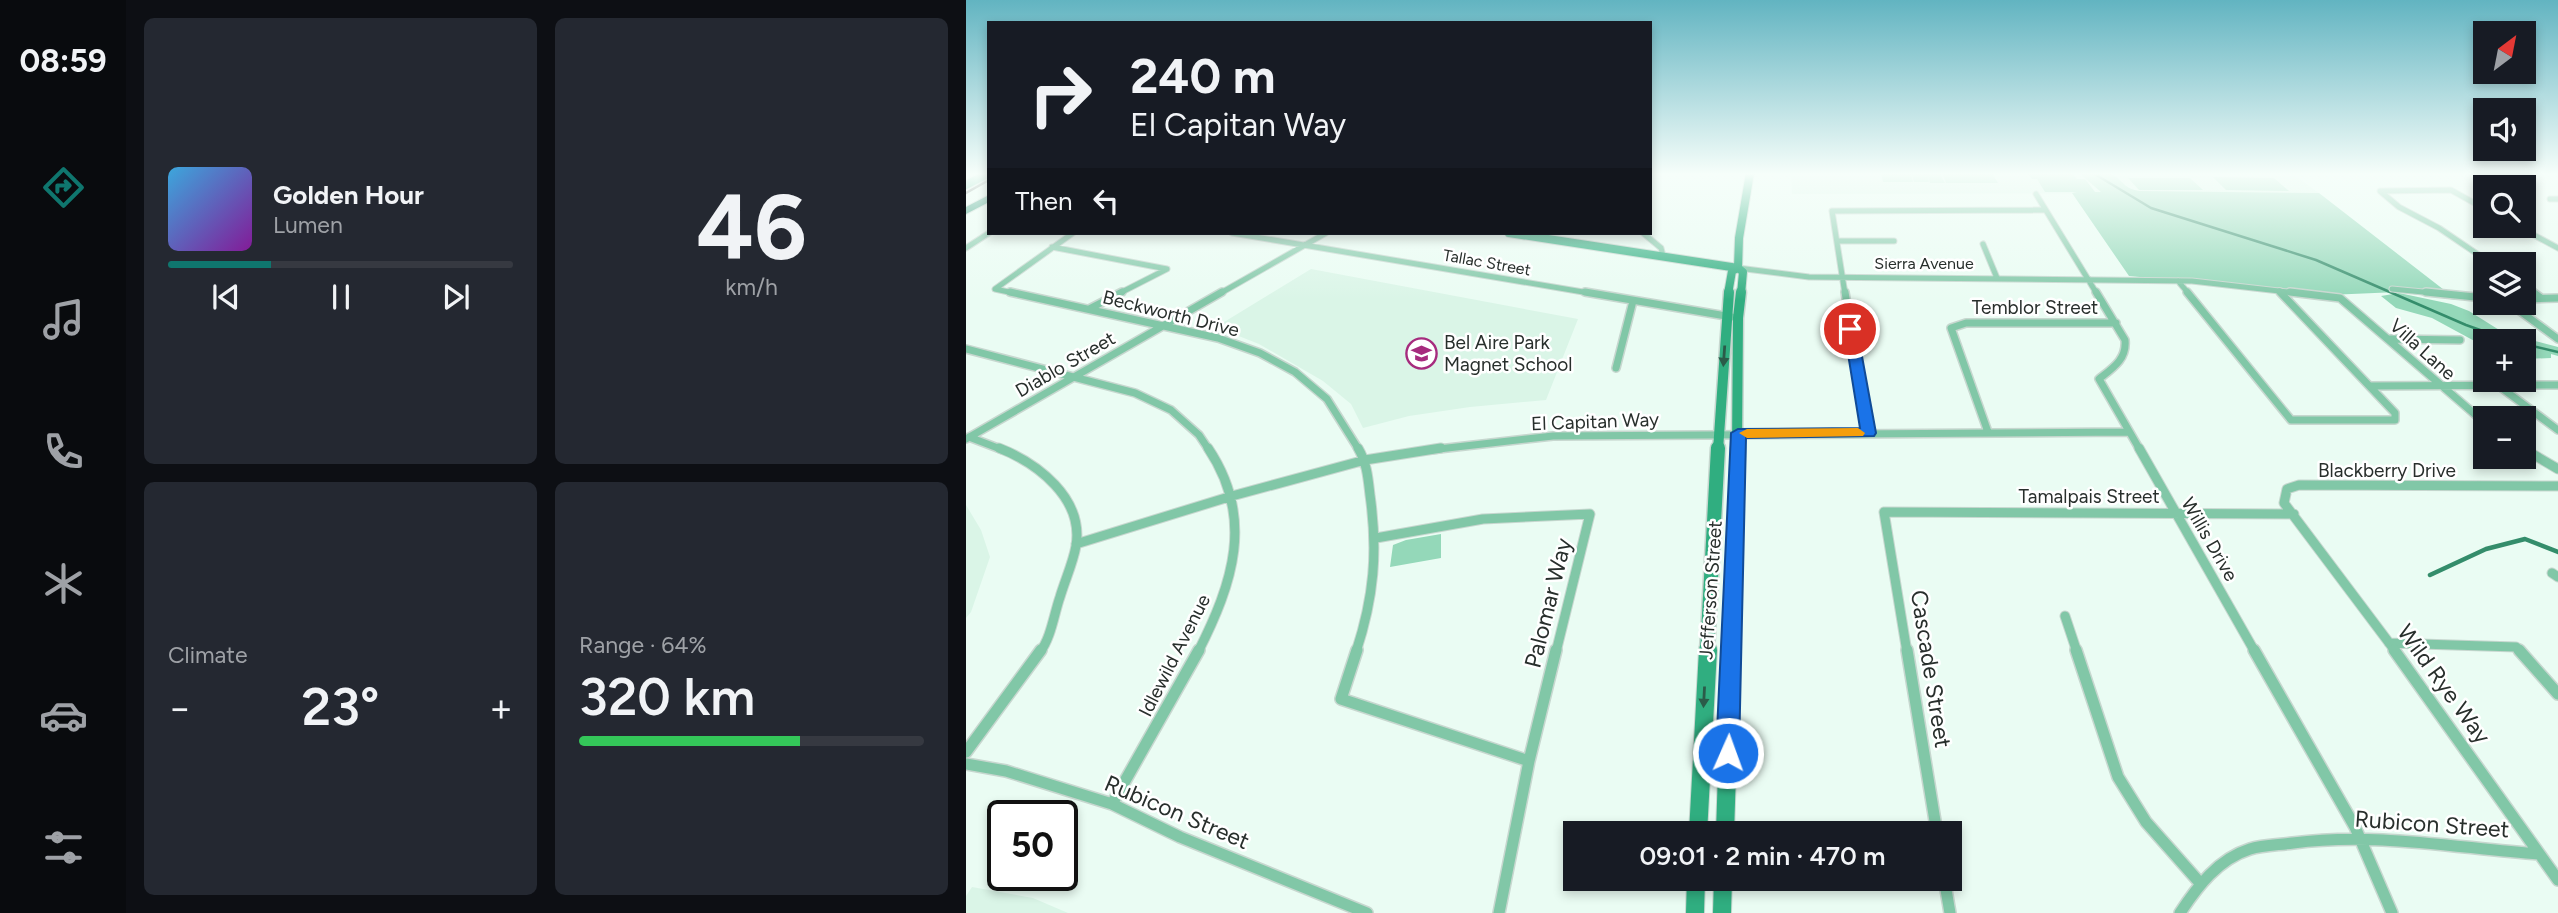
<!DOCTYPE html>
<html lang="en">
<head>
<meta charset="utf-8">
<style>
	body { margin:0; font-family:Figtree,sans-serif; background:#242831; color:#f1f3f6; height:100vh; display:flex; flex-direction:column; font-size:26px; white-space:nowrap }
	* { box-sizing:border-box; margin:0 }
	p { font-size:23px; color:#9ea1a6 }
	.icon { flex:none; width:38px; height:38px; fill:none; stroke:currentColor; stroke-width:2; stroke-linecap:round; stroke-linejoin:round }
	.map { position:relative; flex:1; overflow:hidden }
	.panel { display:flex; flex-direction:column; gap:18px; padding:18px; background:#0d0f14; width:840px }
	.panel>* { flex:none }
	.top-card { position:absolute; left:21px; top:21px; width:665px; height:214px; border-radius:0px; box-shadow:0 4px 10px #0003; background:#171b24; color:#f1f3f6; overflow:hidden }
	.needle { width:46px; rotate:32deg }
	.fabs { position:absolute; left:1507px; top:21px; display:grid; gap:14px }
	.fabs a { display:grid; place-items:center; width:63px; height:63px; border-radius:0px; background:#171b24; box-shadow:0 4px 10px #0003; font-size:35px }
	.speed { position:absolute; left:21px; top:800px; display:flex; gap:14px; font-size:35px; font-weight:700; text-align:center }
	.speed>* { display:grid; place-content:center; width:91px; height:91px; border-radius:50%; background:#171b24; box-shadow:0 4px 10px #0003; line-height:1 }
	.speed .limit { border:4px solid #111; border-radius:10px; background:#fff; color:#111 }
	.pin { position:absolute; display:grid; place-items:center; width:60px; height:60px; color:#fff; margin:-30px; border:4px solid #fff; border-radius:50%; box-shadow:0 2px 7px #0007 }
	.me { position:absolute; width:77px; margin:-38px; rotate:2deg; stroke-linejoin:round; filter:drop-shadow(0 0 5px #0008) }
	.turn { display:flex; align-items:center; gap:24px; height:147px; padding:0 28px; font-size:32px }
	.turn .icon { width:91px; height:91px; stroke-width:2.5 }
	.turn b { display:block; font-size:49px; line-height:60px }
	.then { display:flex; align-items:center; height:66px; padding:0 28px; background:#0003; gap:14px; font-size:26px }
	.big { font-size:52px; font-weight:600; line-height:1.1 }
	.panel .card { flex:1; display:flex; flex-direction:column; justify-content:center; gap:10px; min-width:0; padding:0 24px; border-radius:10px; background:#242831 }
	.panel .dial { align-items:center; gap:0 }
	.dial b { font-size:91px; line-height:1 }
	.song { display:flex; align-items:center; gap:21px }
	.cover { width:84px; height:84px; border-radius:10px; background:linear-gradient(135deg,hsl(200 70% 55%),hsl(290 70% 35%)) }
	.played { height:7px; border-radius:4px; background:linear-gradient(90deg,#0f766e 30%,#363941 30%) }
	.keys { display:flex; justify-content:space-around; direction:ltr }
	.heat { display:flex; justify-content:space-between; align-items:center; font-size:38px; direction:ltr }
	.charge { height:10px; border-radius:5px; background:linear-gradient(90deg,#34c759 64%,#363941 0) }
	.panel .tiles { flex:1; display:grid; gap:18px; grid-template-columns:repeat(2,1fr) }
	.trip { position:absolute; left:597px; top:821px; width:399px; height:70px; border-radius:0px; background:#171b24; box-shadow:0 4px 10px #0003; font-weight:600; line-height:70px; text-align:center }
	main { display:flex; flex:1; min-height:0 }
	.tabs { display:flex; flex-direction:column; width:126px; justify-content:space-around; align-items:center; background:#090b0e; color:#9ea1a6 }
	.tabs .icon { width:49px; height:49px }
	.tabs .active { color:#0f766e }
	.tabs b { font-size:32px; color:#f1f3f6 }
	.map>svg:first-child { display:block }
</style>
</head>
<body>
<main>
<nav class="tabs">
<b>08:59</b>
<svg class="icon active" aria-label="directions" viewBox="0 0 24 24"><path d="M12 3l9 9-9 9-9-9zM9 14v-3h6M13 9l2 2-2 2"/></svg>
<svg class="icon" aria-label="music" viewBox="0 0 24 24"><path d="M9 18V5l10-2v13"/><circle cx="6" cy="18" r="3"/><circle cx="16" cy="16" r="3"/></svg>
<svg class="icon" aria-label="phone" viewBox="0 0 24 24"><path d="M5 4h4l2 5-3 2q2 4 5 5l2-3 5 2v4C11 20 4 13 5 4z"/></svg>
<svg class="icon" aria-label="climate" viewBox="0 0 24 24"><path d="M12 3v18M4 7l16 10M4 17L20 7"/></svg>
<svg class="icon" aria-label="car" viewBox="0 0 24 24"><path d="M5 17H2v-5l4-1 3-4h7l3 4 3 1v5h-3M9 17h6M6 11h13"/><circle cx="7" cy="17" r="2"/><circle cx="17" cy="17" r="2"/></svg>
<svg class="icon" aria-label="filters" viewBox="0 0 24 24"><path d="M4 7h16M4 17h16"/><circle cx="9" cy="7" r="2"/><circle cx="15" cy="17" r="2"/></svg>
</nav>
<section class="panel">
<div class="tiles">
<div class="card">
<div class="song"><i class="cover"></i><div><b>Golden Hour</b><p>Lumen</p></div></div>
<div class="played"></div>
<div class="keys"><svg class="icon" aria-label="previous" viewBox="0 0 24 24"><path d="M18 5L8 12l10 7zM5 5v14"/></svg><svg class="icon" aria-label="pause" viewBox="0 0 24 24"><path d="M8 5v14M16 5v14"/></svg><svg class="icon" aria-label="next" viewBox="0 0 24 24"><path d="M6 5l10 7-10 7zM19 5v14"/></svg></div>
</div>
<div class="card dial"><b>46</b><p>km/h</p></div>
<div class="card"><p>Climate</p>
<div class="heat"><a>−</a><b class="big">23°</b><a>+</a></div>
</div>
<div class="card"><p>Range · 64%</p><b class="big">320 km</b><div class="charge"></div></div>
</div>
</section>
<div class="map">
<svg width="1592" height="913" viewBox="0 0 1592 913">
	<rect width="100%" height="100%" fill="#eafcf3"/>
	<!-- built -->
	<path fill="#daf5e7" d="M825,173H1325L1353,193L826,194Z
		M345,269L612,319L580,400L504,407L443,416L397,428L385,404L357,381L293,344L250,327Z
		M0,505L15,530L24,557L5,612L0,618Z
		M6,887L67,898L102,913H0V896Z"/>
	<!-- green -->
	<path fill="#94d8b9" d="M915,173H974L979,183H964L962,177L963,182H948L945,173L947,182H917Z
		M976,173H1026L1032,183H980Z
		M1061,173H1106L1111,179H1119L1129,192H1135L1113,173C1123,173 1139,170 1149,176C1158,183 1160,189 1173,191L1353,193L1491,300L1432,292L1362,295L1163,276L1106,193L1111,192H1079L1071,179H1066Z
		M1247,177L1308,178L1323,191L1260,190Z
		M1162,178H1224L1237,190H1173Z
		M1433,293L1485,304L1503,311L1538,333L1592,347V356L1585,354V358L1558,359V341L1514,344L1466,318L1430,308L1415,296Z
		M475,534V558L424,567L427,545L440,540Z"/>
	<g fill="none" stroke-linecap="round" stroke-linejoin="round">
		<!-- stream-far1 -->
		<path stroke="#348d6b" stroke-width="2.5" d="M1127,173L1185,208L1350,260L1500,325L1545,341
			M1558,344L1592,352"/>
		<!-- stream -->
		<path stroke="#348d6b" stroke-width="4.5" d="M1464,575L1520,549L1559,539L1592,552"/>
		<defs>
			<path id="street-far3" d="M1070,194L1131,294
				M1584,199H1592
				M1519,209L1485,190L1414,191L1433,207L1473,228L1526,264
				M1551,226L1592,248
				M266,233L629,294
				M677,233L695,248L697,256
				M871,241H928
				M1017,244L1031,278
				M86,247L201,269L152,294
				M0,248L23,233
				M772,268L843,277L1226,281L1339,294
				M1212,281L1223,294
				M1558,285L1570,294
				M1426,289L1478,294
				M1313,291L1316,294
				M52,294L29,289L107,233
				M253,294L360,233
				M879,294L866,211L1079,210"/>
			<path id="street-far2" d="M44,292L252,338L294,353L329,372L361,399L393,450
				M619,292L766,317
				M879,292L902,433
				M1130,292L1159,340C1161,359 1147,368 1133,379L1174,450
				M1221,292L1325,420H1429V413L1314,292
				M1324,292L1374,298L1519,423
				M1460,292L1519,298
				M1567,292L1575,298
				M1558,299L1592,298
				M1543,303L1592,339
				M123,309L156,292
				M1424,339L1494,340
				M0,349L169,393L205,410L233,435L243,450
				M650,368L667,301
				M1404,386L1592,385
				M1533,386L1592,430
				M1022,432L985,328L1000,323H1150
				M3,437L37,450
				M0,439L256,292
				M464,450L587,436L1162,432"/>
			<path id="street-far1" d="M33,448C71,463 118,498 110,546C107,563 99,580 94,597C88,614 85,638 74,652
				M1173,448L1289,652
				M1558,449L1592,469
				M410,538L517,519L624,514L590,652
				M110,544L266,496L399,460L475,448
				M1586,573L1592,577
				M1099,616L1111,652
				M1423,643L1550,647L1555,652
				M232,652C267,583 289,518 242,448
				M390,652C408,597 412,552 404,495C402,478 401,463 392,448
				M941,652L918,512L1328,514
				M1430,652L1318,503L1321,489L1333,485L1592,486"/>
			<path id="street" d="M391,650L375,699L563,761
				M941,650L971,833
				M1110,650L1152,777L1180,822L1234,883
				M1288,650L1389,827L1426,913
				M1428,650L1592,880
				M1553,650L1592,694
				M0,752L75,650
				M0,764L40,771L146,804L214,837L401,913
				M146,804L233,650
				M978,878L984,913
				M533,913L563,761L590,650
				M1214,913C1231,887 1252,859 1284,849C1297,845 1313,845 1327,843C1410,832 1490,848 1573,854"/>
			<path id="secondary-far3" d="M0,185L23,173
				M543,233L772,268
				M762,294L766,271L772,268
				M775,294L777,272L772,268L773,238L784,173"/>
			<path id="secondary-far2" d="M752,450L763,292
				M771,450L772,318L775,292"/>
			<path id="secondary-far1" d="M741,652L752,448
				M765,652L772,448"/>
			<path id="secondary" d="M732,833L742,650
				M759,833L765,650
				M729,913L730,878
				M756,913L757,878"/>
			<path id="highway" d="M23,195V202L0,214V207Z"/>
		</defs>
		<!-- street-far3 casing -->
		<use href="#street-far3" stroke="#c7d7cf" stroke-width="7"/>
		<!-- street-far2 casing -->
		<use href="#street-far2" stroke="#c7d7cf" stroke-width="10"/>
		<!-- street-far1 casing -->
		<use href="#street-far1" stroke="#c7d7cf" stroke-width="11"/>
		<!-- street casing -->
		<use href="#street" stroke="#c7d7cf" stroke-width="14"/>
		<!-- secondary-far3 casing -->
		<use href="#secondary-far3" stroke="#c7d7cf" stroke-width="10"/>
		<!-- secondary-far2 casing -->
		<use href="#secondary-far2" stroke="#c7d7cf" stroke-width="13"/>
		<!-- secondary-far1 casing -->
		<use href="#secondary-far1" stroke="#c7d7cf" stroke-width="17"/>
		<!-- secondary casing -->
		<use href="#secondary" stroke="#c7d7cf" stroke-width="20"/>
		<!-- highway casing -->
		<use href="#highway" stroke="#c7d7cf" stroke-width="2"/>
		<!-- street-far3 -->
		<use href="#street-far3" stroke="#81c7a7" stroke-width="5"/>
		<!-- street-far2 -->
		<use href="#street-far2" stroke="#81c7a7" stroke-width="7"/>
		<!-- street-far1 -->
		<use href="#street-far1" stroke="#81c7a7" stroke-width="9"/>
		<!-- street -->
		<use href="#street" stroke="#81c7a7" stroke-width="11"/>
		<!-- secondary-far3 -->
		<use href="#secondary-far3" stroke="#30ae80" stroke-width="8"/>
		<!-- secondary-far2 -->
		<use href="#secondary-far2" stroke="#30ae80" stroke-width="10"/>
		<!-- secondary-far1 -->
		<use href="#secondary-far1" stroke="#30ae80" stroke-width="14"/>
		<!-- secondary -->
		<use href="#secondary" stroke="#30ae80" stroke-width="18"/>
		<!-- highway -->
		<use href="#highway" fill="#007f59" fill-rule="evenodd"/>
		<!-- rail -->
		<path stroke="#3f4743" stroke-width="2.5" d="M0,193L23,180"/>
	</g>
	<!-- one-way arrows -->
	<defs><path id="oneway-solid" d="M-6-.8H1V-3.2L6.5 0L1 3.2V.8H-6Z" transform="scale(1.75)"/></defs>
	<g fill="#2b5b49">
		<use href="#oneway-solid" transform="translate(758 356) rotate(94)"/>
		<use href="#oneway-solid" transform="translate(738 697) rotate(93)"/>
	</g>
	<!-- sky -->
	<linearGradient id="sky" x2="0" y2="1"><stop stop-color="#62b4c1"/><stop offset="0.58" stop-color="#f6fefa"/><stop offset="1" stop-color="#f6fefa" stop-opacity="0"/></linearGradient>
	<rect width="1592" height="300" fill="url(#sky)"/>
	<!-- route -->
	<path fill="#1a73e8" stroke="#114b97" stroke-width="2" d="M884,325L891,329L910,433L908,436L780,438L773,753L770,760L762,763L754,760L750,753L765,433L772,429L894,428L878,329Z"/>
	<!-- slow -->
	<path fill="#f59e0b" d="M892,428L899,433L897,436L781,438L773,433L781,429Z"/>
	<!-- icons -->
	<defs>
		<symbol id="school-ring" viewBox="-11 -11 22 22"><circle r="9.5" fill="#fff" stroke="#a62b7e" stroke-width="1.5"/><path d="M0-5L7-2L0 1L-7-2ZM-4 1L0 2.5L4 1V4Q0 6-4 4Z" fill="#a62b7e"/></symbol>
	</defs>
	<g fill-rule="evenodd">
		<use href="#school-ring" x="438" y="336" width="35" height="35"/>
	</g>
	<g text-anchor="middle" stroke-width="5" stroke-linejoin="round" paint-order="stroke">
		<!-- far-street labels -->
		<g font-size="16" fill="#282f2c" stroke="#fff">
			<text transform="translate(521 262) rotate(10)" y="6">Tallac Street</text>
			<text x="958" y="269">Sierra Avenue</text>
		</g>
		<!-- street labels -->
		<g font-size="19" fill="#282f2c" stroke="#fff">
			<text x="1069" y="314">Temblor Street</text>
			<text transform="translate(205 313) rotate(14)" y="7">Beckworth Drive</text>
			<text transform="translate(1457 349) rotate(42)" y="7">Villa Lane</text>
			<text transform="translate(99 364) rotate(-30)" y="7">Diablo Street</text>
			<text transform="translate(629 421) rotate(-2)" y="7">El Capitan Way</text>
			<text x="1421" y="477">Blackberry Drive</text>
			<text x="1123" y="503">Tamalpais Street</text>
			<text transform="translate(1244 539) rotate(60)" y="7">Willis Drive</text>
			<text transform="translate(744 590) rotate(-86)" y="7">Jefferson Street</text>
			<text transform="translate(208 655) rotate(-63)" y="7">Idlewild Avenue</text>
		</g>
		<!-- poi labels -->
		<g font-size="19" fill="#282f2c" stroke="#fff" text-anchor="start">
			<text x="478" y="349">Bel Aire Park<tspan x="478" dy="22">Magnet School</tspan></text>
		</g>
		<!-- near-street labels -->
		<g font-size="23" fill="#282f2c" stroke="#fff">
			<text transform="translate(582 603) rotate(-76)" y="8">Palomar Way</text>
			<text transform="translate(965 669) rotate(81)" y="8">Cascade Street</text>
			<text transform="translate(1478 684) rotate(54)" y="8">Wild Rye Way</text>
			<text transform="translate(211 812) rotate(23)" y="8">Rubicon Street</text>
			<text transform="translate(1466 824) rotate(4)" y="8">Rubicon Street</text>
		</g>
	</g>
</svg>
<div class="fabs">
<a><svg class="needle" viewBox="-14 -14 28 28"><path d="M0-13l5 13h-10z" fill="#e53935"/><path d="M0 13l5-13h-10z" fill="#9ea1a6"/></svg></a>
<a><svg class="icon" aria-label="sound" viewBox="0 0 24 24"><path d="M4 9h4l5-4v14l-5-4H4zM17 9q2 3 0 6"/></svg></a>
<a><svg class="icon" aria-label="search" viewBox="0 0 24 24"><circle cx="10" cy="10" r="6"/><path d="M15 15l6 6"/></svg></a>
<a><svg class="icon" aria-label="layers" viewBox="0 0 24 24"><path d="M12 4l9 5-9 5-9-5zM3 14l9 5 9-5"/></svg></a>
<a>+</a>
<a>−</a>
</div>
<div class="speed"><div class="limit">50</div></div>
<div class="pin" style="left:884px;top:329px;background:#d93025"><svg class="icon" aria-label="arrive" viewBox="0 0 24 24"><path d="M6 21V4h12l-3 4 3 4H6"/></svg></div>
<svg class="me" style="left:762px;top:753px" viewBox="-20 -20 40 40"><circle r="17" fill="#1a73e8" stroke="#fff" stroke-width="3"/><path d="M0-11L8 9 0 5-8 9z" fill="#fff"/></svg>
<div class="trip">09:01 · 2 min · 470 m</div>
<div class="top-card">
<div class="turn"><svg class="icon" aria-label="right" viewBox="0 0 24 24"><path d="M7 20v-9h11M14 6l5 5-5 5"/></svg><div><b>240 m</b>El Capitan Way</div></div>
<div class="then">Then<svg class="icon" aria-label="left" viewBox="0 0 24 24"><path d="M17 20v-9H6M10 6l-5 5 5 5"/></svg></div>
</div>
</div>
</main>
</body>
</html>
